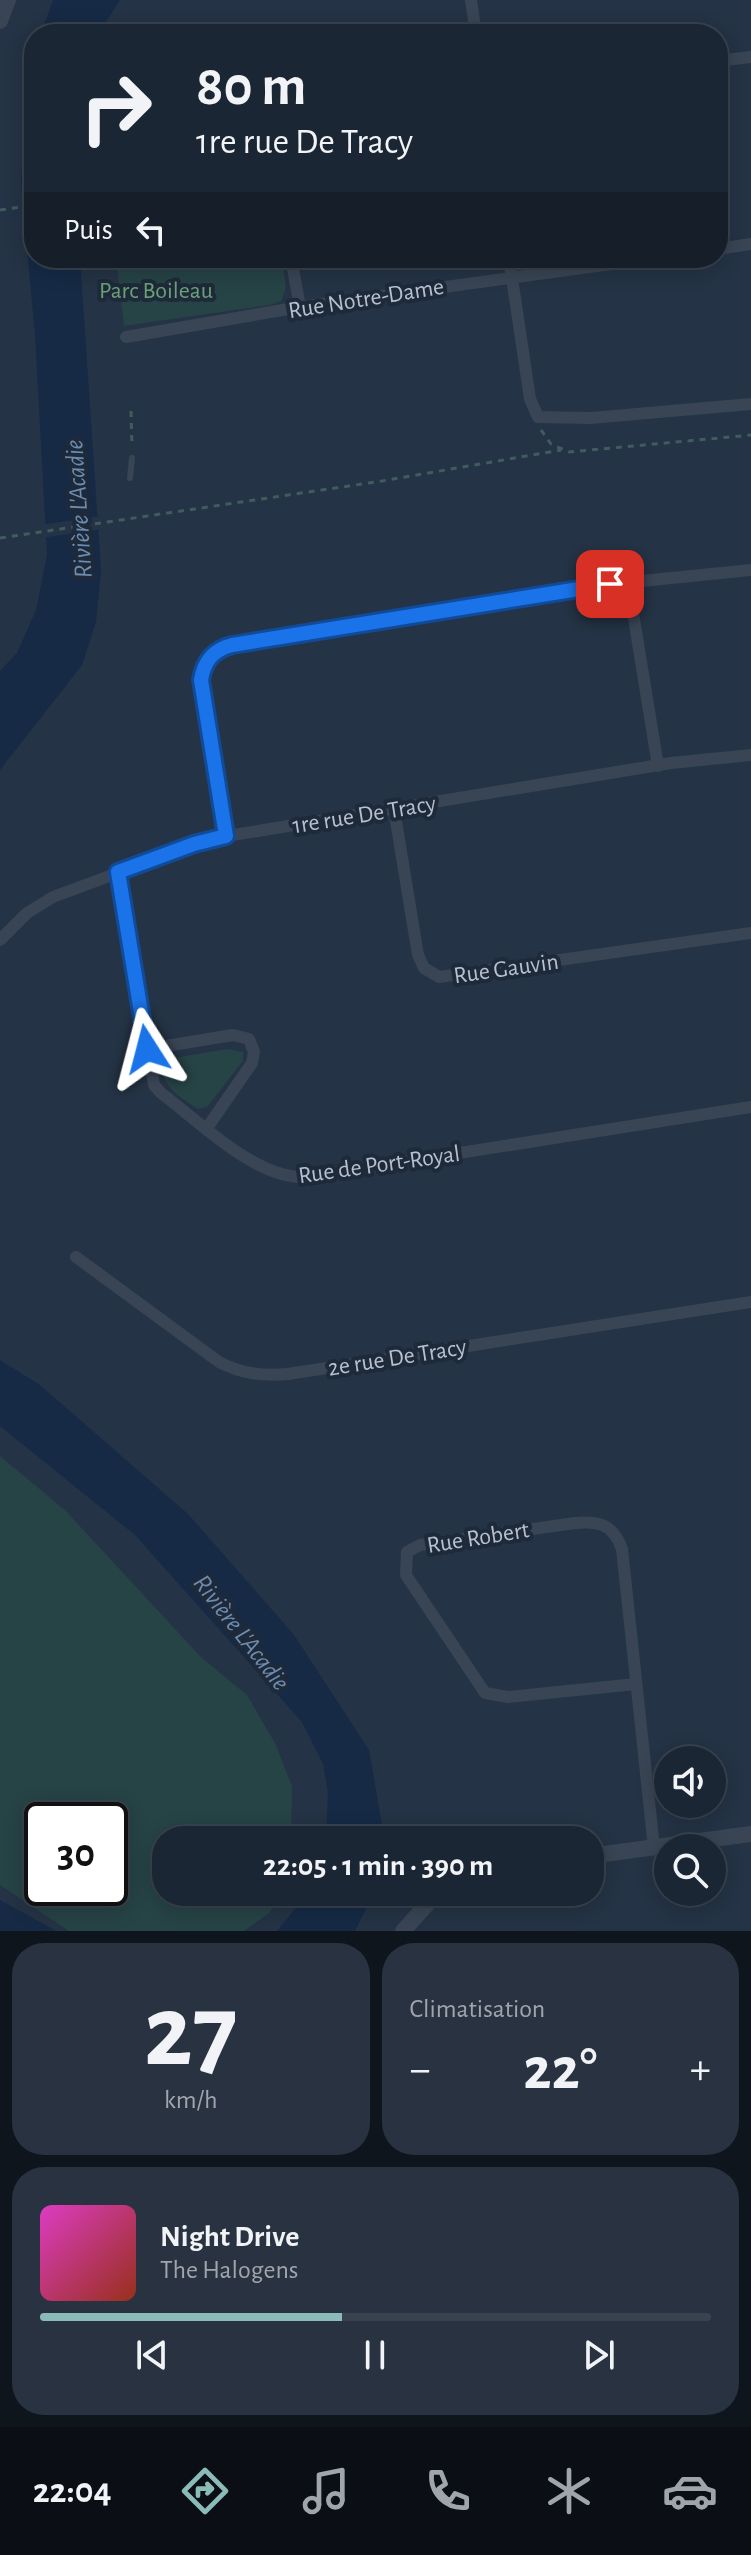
<!DOCTYPE html>
<html lang="fr">
<head>
<meta charset="utf-8">
<style>
	body { margin:0; font-family:"Alegreya Sans",sans-serif; background:#283240; color:#f1f3f6; height:100vh; display:flex; flex-direction:column; font-size:30px; white-space:nowrap }
	* { box-sizing:border-box; margin:0 }
	p { font-size:26px; color:#a0a5ac }
	.icon { flex:none; width:44px; height:44px; fill:none; stroke:currentColor; stroke-width:2; stroke-linecap:round; stroke-linejoin:round }
	.map { position:relative; height:1931px; overflow:hidden }
	.drawer { display:flex; flex-direction:column; gap:12px; padding:12px; background:#0f151d; flex:1 }
	.drawer>* { flex:none }
	.hud { position:absolute; left:24px; top:24px; width:704px; height:244px; border-radius:32px; box-shadow:0 4px 20px #0003,0 0 0 2px #39434f; background:#1b2634; color:#f1f3f6; overflow:hidden }
	.tools { position:absolute; left:654px; top:1746px; display:grid; gap:16px }
	.tools a { display:grid; place-items:center; width:72px; height:72px; border-radius:50%; background:#1b2634; box-shadow:0 4px 20px #0003,0 0 0 2px #39434f; font-size:40px }
	.speed { position:absolute; left:24px; top:1802px; display:flex; gap:16px; font-size:40px; font-weight:700; text-align:center }
	.speed>* { display:grid; place-content:center; width:104px; height:104px; border-radius:50%; background:#1b2634; box-shadow:0 4px 20px #0003,0 0 0 2px #39434f; line-height:1 }
	.speed .limit { border:4px solid #111; border-radius:12px; background:#fff; color:#111 }
	.pin { position:absolute; display:grid; place-items:center; width:68px; height:68px; color:#fff; margin:-34px; border-radius:16px; box-shadow:0 4px 12px #0006 }
	.me { position:absolute; width:88px; margin:-44px; rotate:351deg; stroke-linejoin:round; filter:drop-shadow(0 0 6px #0008) }
	.turn { display:flex; align-items:center; gap:28px; height:168px; padding:0 40px; font-size:36px }
	.turn .icon { width:104px; height:104px; stroke-width:2.5 }
	.turn b { display:block; font-size:56px; line-height:68px }
	.then { display:flex; align-items:center; height:76px; padding:0 40px; background:#0003; gap:16px; font-size:30px }
	.big { font-size:60px; font-weight:700; line-height:1.1 }
	.drawer .tile { flex:1; display:flex; flex-direction:column; justify-content:center; gap:12px; min-width:0; padding:0 28px; border-radius:32px; background:#283240 }
	.drawer .dial { align-items:center; gap:0 }
	.dial b { font-size:104px; line-height:1 }
	.song { display:flex; align-items:center; gap:24px }
	.cover { width:96px; height:96px; border-radius:12px; background:linear-gradient(135deg,hsl(310 70% 55%),hsl(10 70% 35%)) }
	.played { height:8px; border-radius:4px; background:linear-gradient(90deg,#8bbbb9 45%,#39434f 45%) }
	.keys { display:flex; justify-content:space-around; direction:ltr }
	.heat { display:flex; justify-content:space-between; align-items:center; font-size:44px; direction:ltr }
	.drawer .tiles { flex:1; display:grid; gap:12px; grid-template-columns:1fr 1fr }
	.tile:last-child { grid-column:span 2 }
	.trip { position:absolute; left:152px; top:1826px; width:452px; height:80px; border-radius:32px; background:#1b2634; box-shadow:0 4px 20px #0003,0 0 0 2px #39434f; font-weight:700; line-height:80px; text-align:center }
	.menu { display:flex; height:128px; justify-content:space-around; align-items:center; background:#0b0f15; color:#a0a5ac }
	.menu .icon { width:56px; height:56px }
	.menu .selected { color:#8bbbb9 }
	.menu b { font-size:36px; color:#f1f3f6 }
	.map>svg:first-child { display:block }
</style>
</head>
<body>
<div class="map">
<svg width="751" height="1931" viewBox="0 0 751 1931">
	<rect width="100%" height="100%" fill="#243345"/>
	<!-- green -->
	<path fill="#264346" fill-rule="evenodd" d="M116,258H282L286,288L281,301L270,305L124,326Z
		M227,1049L243,1052V1061L207,1107L198,1109C181,1098 163,1088 162,1067L167,1059Z
		M0,1456L65,1510L201,1657L247,1695L275,1743L292,1786L291,1840H166V1892H284L269,1913L244,1931H69L0,1885ZM110,1820V1888H42V1820Z"/>
	<!-- water -->
	<path fill="#162a45" d="M53,0H120L98,34H41Z
		M34,64V258H80L101,570L96,622L82,665L0,770V671L17,653L36,610L47,555L35,335L21,182L27,93Z
		M0,1360L40,1385L188,1514L294,1635L369,1750L383,1831L381,1840H326L328,1792L323,1764L302,1722L135,1535L0,1426Z
		M309,1892H374L355,1931H277Z
		M0,1900L56,1931H0Z"/>
	<!-- pier -->
	<path fill="#243345" d="M102,516L103,529L41,538L40,525Z"/>
	<g fill="none" stroke-linecap="round" stroke-linejoin="round">
		<!-- path -->
		<path stroke="#405c5d" stroke-width="3" stroke-dasharray="6 6" stroke-linecap="butt" d="M0,210L34,205
			M131,411L132,447
			M541,430L551,444L569,452L751,435
			M0,538L382,481L561,450"/>
		<!-- service -->
		<path stroke="#394554" stroke-width="6" d="M130,478L132,458"/>
		<!-- minor -->
		<path stroke="#394554" stroke-width="12" d="M471,0L476,34
			M718,61L751,57
			M718,249L751,244
			M291,258L300,307
			M509,258L530,399L538,417L591,418L751,404
			M126,337L300,307L655,258
			M628,582L658,766
			M394,809L418,955L424,968L439,977L751,933
			M226,836L201,680L205,664L221,648L602,585L751,570
			M118,872L154,1085L161,1093C200,1122 256,1180 307,1177L751,1107
			M0,940L27,913L53,897L209,839L671,763L751,755
			M147,1049L233,1035L249,1039L254,1052L252,1063L207,1128
			M76,1257L219,1362C242,1374 262,1376 288,1374L751,1302
			M636,1684L508,1697L485,1693L406,1575L407,1552L420,1545L575,1523C599,1521 613,1524 622,1549L654,1848"/>
		<!-- tertiary -->
		<path stroke="#394554" stroke-width="16" d="M0,21L8,0
			M590,1856L751,1834
			M403,1931L438,1892"/>
	</g>
	<g fill="none" stroke-linecap="round" stroke-linejoin="round">
		<defs>
			<path id="route" d="M147,1049L118,872L194,844L226,836L201,680C204,661 213,650 232,645L610,584"/>
		</defs>
		<!-- route casing -->
		<use href="#route" stroke="#114b97" stroke-width="20"/>
		<!-- route -->
		<use href="#route" stroke="#1a73e8" stroke-width="14"/>
	</g>
	<g text-anchor="middle" stroke-width="8" stroke-linejoin="round" paint-order="stroke">
		<!-- park labels -->
		<g font-size="24" fill="#6ba176" stroke="#1e2a3a">
			<text x="156" y="298">Parc Boileau</text>
		</g>
		<!-- street labels -->
		<g font-size="24" fill="#b7c0ce" stroke="#1e2a3a">
			<text transform="translate(366 298) rotate(-9)" y="8">Rue Notre-Dame</text>
			<text transform="translate(364 814) rotate(-9)" y="8">1re rue De Tracy</text>
			<text transform="translate(506 968) rotate(-8)" y="8">Rue Gauvin</text>
			<text transform="translate(379 1164) rotate(-8)" y="8">Rue de Port-Royal</text>
			<text transform="translate(397 1357) rotate(-9)" y="8">2e rue De Tracy</text>
			<text transform="translate(478 1537) rotate(-9)" y="8">Rue Robert</text>
		</g>
		<!-- water labels -->
		<g font-size="26" font-style="italic" fill="#6d8cb0" stroke="#1e2a3a">
			<text transform="translate(78 509) rotate(-94)" y="9">Rivière L'Acadie</text>
			<text transform="translate(242 1632) rotate(52)" y="9">Rivière L'Acadie</text>
		</g>
	</g>
</svg>
<div class="tools">
<a><svg class="icon" aria-label="sound" viewBox="0 0 24 24"><path d="M4 9h4l5-4v14l-5-4H4zM17 9q2 3 0 6"/></svg></a>
<a><svg class="icon" aria-label="search" viewBox="0 0 24 24"><circle cx="10" cy="10" r="6"/><path d="M15 15l6 6"/></svg></a>
</div>
<div class="speed"><div class="limit">30</div></div>
<div class="pin" style="left:610px;top:584px;background:#d93025"><svg class="icon" aria-label="arrive" viewBox="0 0 24 24"><path d="M6 21V4h12l-3 4 3 4H6"/></svg></div>
<svg class="me" style="left:147px;top:1049px" viewBox="-20 -20 40 40"><path d="M0-17L14 15 0 8-14 15z" fill="#1a73e8" stroke="#fff" stroke-width="4"/></svg>
<div class="trip">22:05 · 1 min · 390 m</div>
<div class="hud">
<div class="turn"><svg class="icon" aria-label="right" viewBox="0 0 24 24"><path d="M7 20v-9h11M14 6l5 5-5 5"/></svg><div><b>80 m</b>1re rue De Tracy</div></div>
<div class="then">Puis<svg class="icon" aria-label="left" viewBox="0 0 24 24"><path d="M17 20v-9H6M10 6l-5 5 5 5"/></svg></div>
</div>
</div>
<section class="drawer">
<div class="tiles">
<div class="tile dial"><b>27</b><p>km/h</p></div>
<div class="tile"><p>Climatisation</p>
<div class="heat"><a>−</a><b class="big">22°</b><a>+</a></div>
</div>
<div class="tile">
<div class="song"><i class="cover"></i><div><b>Night Drive</b><p>The Halogens</p></div></div>
<div class="played"></div>
<div class="keys"><svg class="icon" aria-label="previous" viewBox="0 0 24 24"><path d="M18 5L8 12l10 7zM5 5v14"/></svg><svg class="icon" aria-label="pause" viewBox="0 0 24 24"><path d="M8 5v14M16 5v14"/></svg><svg class="icon" aria-label="next" viewBox="0 0 24 24"><path d="M6 5l10 7-10 7zM19 5v14"/></svg></div>
</div>
</div>
</section>
<nav class="menu">
<b>22:04</b>
<svg class="icon selected" aria-label="directions" viewBox="0 0 24 24"><path d="M12 3l9 9-9 9-9-9zM9 14v-3h6M13 9l2 2-2 2"/></svg>
<svg class="icon" aria-label="music" viewBox="0 0 24 24"><path d="M9 18V5l10-2v13"/><circle cx="6" cy="18" r="3"/><circle cx="16" cy="16" r="3"/></svg>
<svg class="icon" aria-label="phone" viewBox="0 0 24 24"><path d="M5 4h4l2 5-3 2q2 4 5 5l2-3 5 2v4C11 20 4 13 5 4z"/></svg>
<svg class="icon" aria-label="climate" viewBox="0 0 24 24"><path d="M12 3v18M4 7l16 10M4 17L20 7"/></svg>
<svg class="icon" aria-label="car" viewBox="0 0 24 24"><path d="M5 17H2v-5l4-1 3-4h7l3 4 3 1v5h-3M9 17h6M6 11h13"/><circle cx="7" cy="17" r="2"/><circle cx="17" cy="17" r="2"/></svg>
</nav>
</body>
</html>
